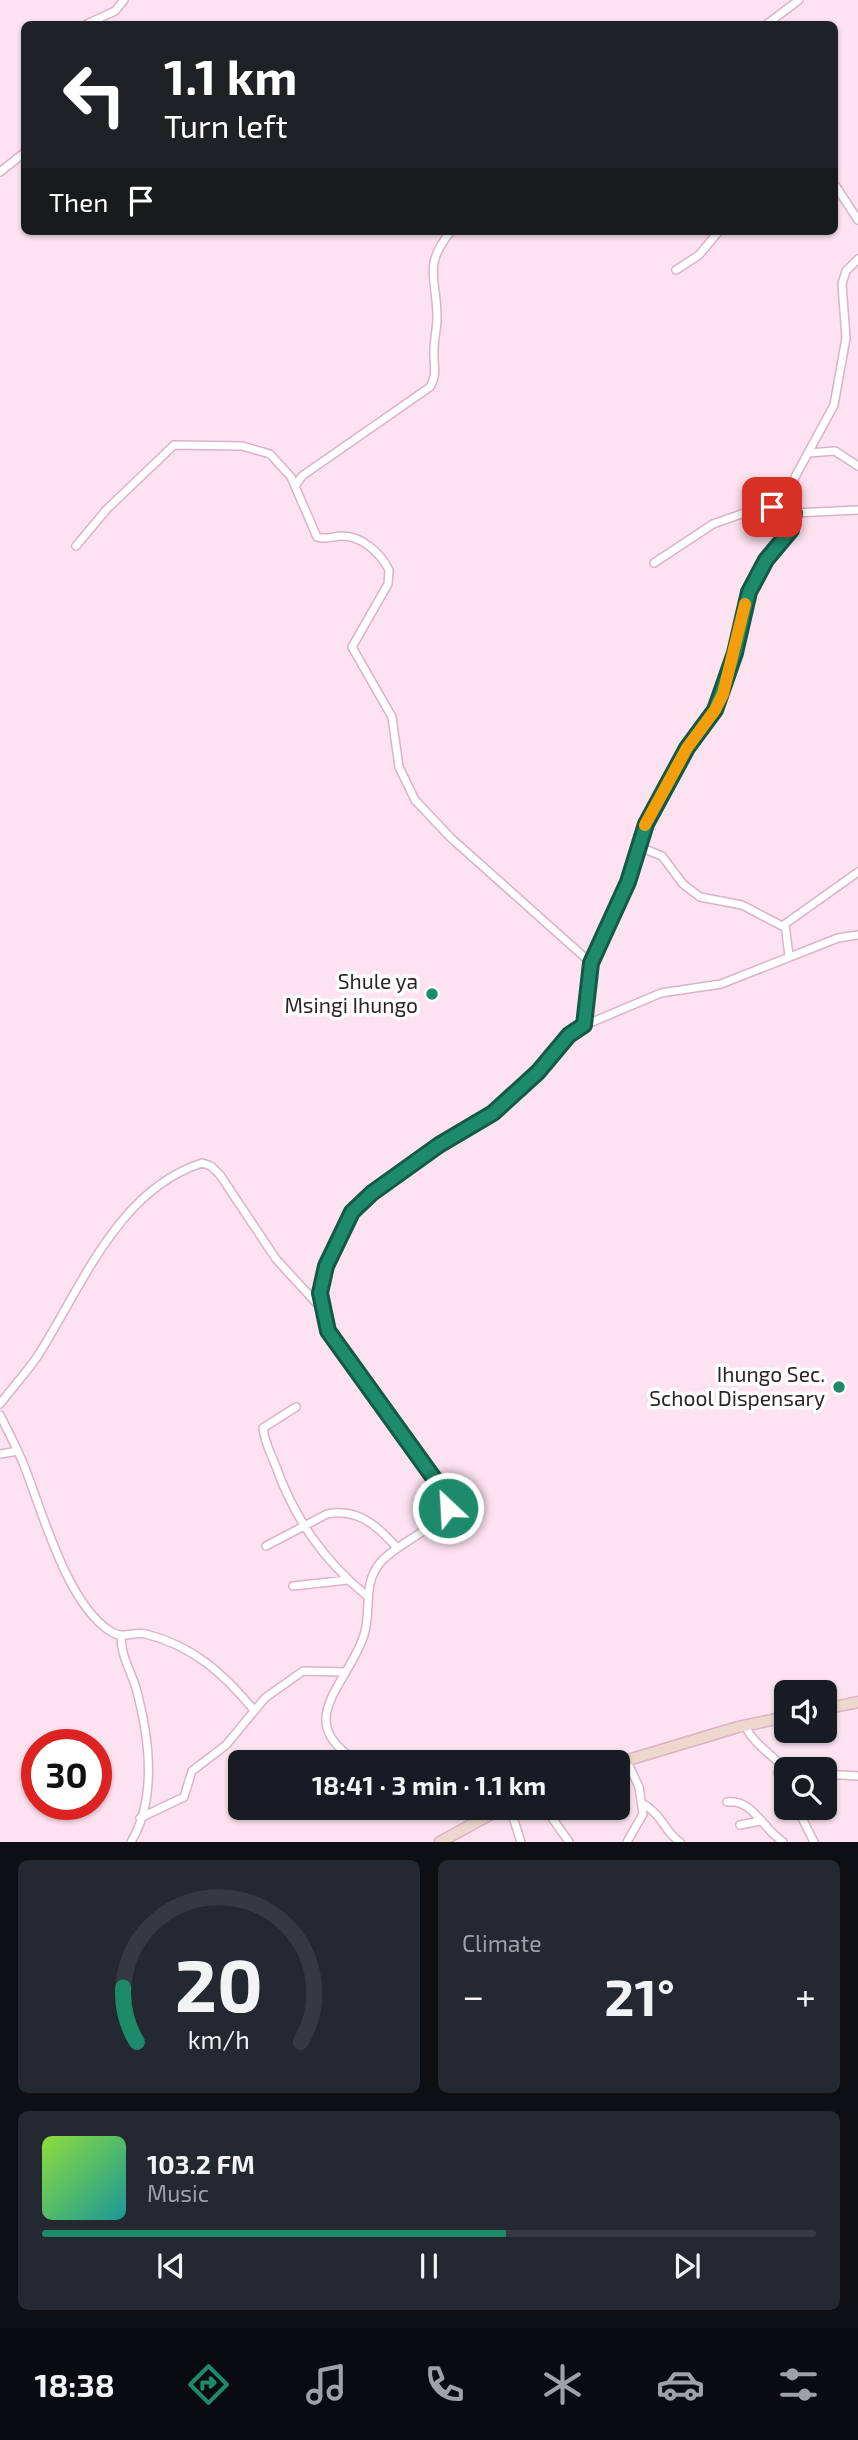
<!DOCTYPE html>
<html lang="en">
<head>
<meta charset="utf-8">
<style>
	body { margin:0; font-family:"Exo 2",sans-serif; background:#242831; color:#f1f3f6; height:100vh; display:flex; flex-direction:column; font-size:26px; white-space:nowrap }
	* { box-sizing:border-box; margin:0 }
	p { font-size:23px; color:#9ea1a6 }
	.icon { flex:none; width:38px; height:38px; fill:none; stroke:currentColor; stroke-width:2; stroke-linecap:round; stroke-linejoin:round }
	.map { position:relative; height:1842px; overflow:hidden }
	.panel { display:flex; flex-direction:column; gap:18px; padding:18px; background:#0d0f14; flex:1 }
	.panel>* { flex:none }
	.hud { position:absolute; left:21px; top:21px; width:817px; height:214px; border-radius:10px; box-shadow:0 2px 5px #0004; background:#202124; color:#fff; overflow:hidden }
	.buttons { position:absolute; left:774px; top:1680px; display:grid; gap:14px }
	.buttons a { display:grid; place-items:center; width:63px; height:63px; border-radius:10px; background:#171b24; box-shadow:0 2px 5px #0004; font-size:35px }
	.speed { position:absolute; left:21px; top:1729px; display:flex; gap:14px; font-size:35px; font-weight:700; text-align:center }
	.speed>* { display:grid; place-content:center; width:91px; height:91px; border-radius:50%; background:#171b24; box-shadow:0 2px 5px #0004; line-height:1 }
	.speed .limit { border:10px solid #d22; background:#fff; color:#111 }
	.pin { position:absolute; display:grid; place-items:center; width:60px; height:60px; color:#fff; margin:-30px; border-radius:14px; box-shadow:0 4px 10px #0006 }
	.me { position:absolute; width:77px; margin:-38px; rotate:335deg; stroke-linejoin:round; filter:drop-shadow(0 0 5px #0008) }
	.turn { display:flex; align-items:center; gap:24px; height:147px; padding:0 28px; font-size:32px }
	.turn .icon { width:91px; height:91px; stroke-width:2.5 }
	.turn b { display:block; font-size:49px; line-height:60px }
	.then { display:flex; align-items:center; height:66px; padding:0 28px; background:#0003; gap:14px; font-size:26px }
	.big { font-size:52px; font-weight:700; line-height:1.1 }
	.panel .widget { flex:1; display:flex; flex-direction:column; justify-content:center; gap:10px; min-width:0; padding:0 24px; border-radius:10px; background:#242831 }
	.panel .dial { align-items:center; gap:0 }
	.dial svg { height:182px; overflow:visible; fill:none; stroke:#363941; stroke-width:7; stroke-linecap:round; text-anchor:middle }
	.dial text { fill:#f1f3f6; stroke:none }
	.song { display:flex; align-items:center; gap:21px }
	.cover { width:84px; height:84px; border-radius:10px; background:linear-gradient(135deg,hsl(90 70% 55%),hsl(180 70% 35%)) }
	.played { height:7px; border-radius:4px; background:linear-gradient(90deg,#1d8b6a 60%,#363941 60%) }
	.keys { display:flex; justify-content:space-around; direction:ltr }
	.heat { display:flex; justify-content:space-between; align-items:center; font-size:38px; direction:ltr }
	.panel .tiles { flex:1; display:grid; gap:18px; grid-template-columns:1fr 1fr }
	.widget:last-child { grid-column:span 2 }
	.trip { position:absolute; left:228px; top:1750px; width:402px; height:70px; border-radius:10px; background:#171b24; box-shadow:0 2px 5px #0004; font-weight:700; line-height:70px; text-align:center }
	.tabs { display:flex; height:112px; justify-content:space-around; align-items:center; background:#090b0e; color:#9ea1a6 }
	.tabs .icon { width:49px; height:49px }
	.tabs .active { color:#1d8b6a }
	.tabs b { font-size:32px; color:#f1f3f6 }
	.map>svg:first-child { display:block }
</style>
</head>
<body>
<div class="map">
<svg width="858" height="1842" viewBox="0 0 858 1842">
	<rect width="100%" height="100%" fill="#fde2ef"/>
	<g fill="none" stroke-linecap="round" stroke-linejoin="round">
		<defs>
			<path id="street" d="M87,24L115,11L124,0
				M767,24L799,0
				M0,172L24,153
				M835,185L858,220
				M676,270L699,255L719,231
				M808,453L835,451L858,466
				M296,485L302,476L430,387C438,374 433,364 434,350C434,339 437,329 437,318C437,277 422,267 451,231
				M76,546L107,509L174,445L242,446L270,454L291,477L317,537C325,540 331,537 340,536C361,535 380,552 389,570L388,584L352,647L392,717L399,767L415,800L451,838L591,963
				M654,563L713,524L764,506L794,513L858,510
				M637,846L662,856L683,884L700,897L742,905L784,927
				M789,956L785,924L858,872
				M584,1025L591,963L628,882L646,824L687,748L715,710L723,694L749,592L766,560L791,530L794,519L792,487L795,477L834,405L846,338L842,284L846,271L858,259
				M0,1404C12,1388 26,1373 37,1357C81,1289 117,1190 202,1163L211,1166L220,1175L276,1259L321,1308
				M296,1407L263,1428C264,1440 270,1452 275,1464C294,1518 323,1560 367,1596
				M0,1415C9,1433 18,1450 25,1468C43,1514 67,1603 110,1631C123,1640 133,1631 146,1634C193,1646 223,1673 253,1709
				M0,1454L18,1451
				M266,1546L327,1514C358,1508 378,1526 397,1548
				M293,1586L348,1580
				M121,1636C121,1656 130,1669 136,1688C149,1736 158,1797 131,1842
				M745,1726C755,1746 771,1753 786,1770
				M627,1761L639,1787L643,1814L627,1842
				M359,1762C290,1722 348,1685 364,1635C372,1610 362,1585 380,1563C396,1543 443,1527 449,1503L446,1495L328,1331L320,1293L326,1266L352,1212L372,1193L439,1145L493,1113L538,1072L578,1028L661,993L721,984L838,938L858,935
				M780,1763L778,1773L786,1791
				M824,1774L858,1776
				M727,1802C752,1798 763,1829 783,1842
				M642,1803C663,1815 665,1833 680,1842
				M465,1808L481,1818
				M510,1808L521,1842
				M545,1808L569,1842
				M797,1808L814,1842
				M140,1818L184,1797L192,1771L226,1745L265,1698L303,1671L345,1672
				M740,1825L760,1821"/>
			<path id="secondary" d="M824,1709L858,1702
				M618,1763L738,1727L786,1717
				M440,1842L502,1808"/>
		</defs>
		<!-- street casing -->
		<use href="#street" stroke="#dcb2c7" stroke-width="10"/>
		<!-- secondary casing -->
		<use href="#secondary" stroke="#dcb2c7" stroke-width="13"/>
		<!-- street -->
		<use href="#street" stroke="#fff" stroke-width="7"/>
		<!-- secondary -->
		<use href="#secondary" stroke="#eed8cd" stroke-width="10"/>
	</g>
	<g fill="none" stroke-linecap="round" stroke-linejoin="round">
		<defs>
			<path id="route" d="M448,1508L446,1495L328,1331L320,1293L326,1266L352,1212L372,1193L439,1145L493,1113L538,1072L569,1035L584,1025L591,963L628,882L646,824L687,748L715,710L735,653L749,592L766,560L791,530L794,513L772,507"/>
		</defs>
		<!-- route casing -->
		<use href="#route" stroke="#135a45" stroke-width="18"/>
		<!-- route -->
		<use href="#route" stroke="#1d8b6a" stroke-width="12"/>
		<!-- slow -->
		<path stroke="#f59e0b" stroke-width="12" d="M645,825L687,748L715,710L723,694L745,604"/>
	</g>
	<!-- markers -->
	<g fill="#1d8b6a" stroke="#fff" stroke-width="2.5">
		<circle cx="432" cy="994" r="7"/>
		<circle cx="839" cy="1387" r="7"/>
	</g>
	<g text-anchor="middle" stroke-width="7" stroke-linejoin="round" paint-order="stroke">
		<!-- poi labels -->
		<g font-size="21" fill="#2e1f26" stroke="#fff" text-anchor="end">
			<text x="418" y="989">Shule ya<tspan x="418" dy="24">Msingi Ihungo</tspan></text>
			<text x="825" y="1382">Ihungo Sec.<tspan x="825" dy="24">School Dispensary</tspan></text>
		</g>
	</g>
</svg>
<div class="buttons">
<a><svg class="icon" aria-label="sound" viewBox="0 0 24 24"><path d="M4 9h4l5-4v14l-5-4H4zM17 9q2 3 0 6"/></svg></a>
<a><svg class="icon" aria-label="search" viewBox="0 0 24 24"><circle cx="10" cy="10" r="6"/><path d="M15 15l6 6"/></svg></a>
</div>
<div class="speed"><div class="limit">30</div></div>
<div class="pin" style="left:772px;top:507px;background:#d93025"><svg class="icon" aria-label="arrive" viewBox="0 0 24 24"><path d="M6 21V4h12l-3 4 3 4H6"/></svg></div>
<svg class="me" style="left:448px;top:1508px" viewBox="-20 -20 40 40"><circle r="17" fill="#1d8b6a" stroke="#fff" stroke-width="3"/><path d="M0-11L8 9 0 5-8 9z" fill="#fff"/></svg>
<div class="trip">18:41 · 3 min · 1.1 km</div>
<div class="hud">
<div class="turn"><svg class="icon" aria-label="left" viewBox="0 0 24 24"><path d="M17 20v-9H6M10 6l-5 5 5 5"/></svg><div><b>1.1 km</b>Turn left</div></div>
<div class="then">Then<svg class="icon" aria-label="arrive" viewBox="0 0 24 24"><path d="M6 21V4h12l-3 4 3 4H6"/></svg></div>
</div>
</div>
<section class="panel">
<div class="tiles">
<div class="widget dial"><svg viewBox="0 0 100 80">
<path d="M14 69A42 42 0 1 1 86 69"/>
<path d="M14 69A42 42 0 0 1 8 45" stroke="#1d8b6a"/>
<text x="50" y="56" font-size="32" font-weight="700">20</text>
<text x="50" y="72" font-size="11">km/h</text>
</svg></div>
<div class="widget"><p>Climate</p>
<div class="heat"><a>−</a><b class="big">21°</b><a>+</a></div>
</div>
<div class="widget">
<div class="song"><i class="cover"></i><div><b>103.2 FM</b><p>Music</p></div></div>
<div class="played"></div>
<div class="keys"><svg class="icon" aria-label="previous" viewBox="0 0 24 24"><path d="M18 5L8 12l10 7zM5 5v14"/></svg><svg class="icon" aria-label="pause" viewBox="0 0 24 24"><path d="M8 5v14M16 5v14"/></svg><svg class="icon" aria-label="next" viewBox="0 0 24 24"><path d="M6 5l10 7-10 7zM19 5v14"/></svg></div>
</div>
</div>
</section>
<nav class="tabs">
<b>18:38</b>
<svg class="icon active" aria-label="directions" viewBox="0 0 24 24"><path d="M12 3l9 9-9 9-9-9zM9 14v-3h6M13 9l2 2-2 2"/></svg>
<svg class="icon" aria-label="music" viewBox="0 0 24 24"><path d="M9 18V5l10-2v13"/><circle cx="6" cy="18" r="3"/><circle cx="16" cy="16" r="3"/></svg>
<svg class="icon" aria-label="phone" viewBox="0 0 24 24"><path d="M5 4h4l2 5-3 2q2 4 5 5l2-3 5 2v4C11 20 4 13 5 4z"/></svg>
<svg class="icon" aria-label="climate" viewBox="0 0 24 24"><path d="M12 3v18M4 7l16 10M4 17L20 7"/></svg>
<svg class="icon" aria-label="car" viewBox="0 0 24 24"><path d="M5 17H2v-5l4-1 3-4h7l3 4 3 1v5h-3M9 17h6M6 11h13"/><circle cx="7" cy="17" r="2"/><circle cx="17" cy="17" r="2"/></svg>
<svg class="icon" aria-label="filters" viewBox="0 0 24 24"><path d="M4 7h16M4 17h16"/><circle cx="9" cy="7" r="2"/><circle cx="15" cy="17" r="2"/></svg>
</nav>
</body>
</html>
